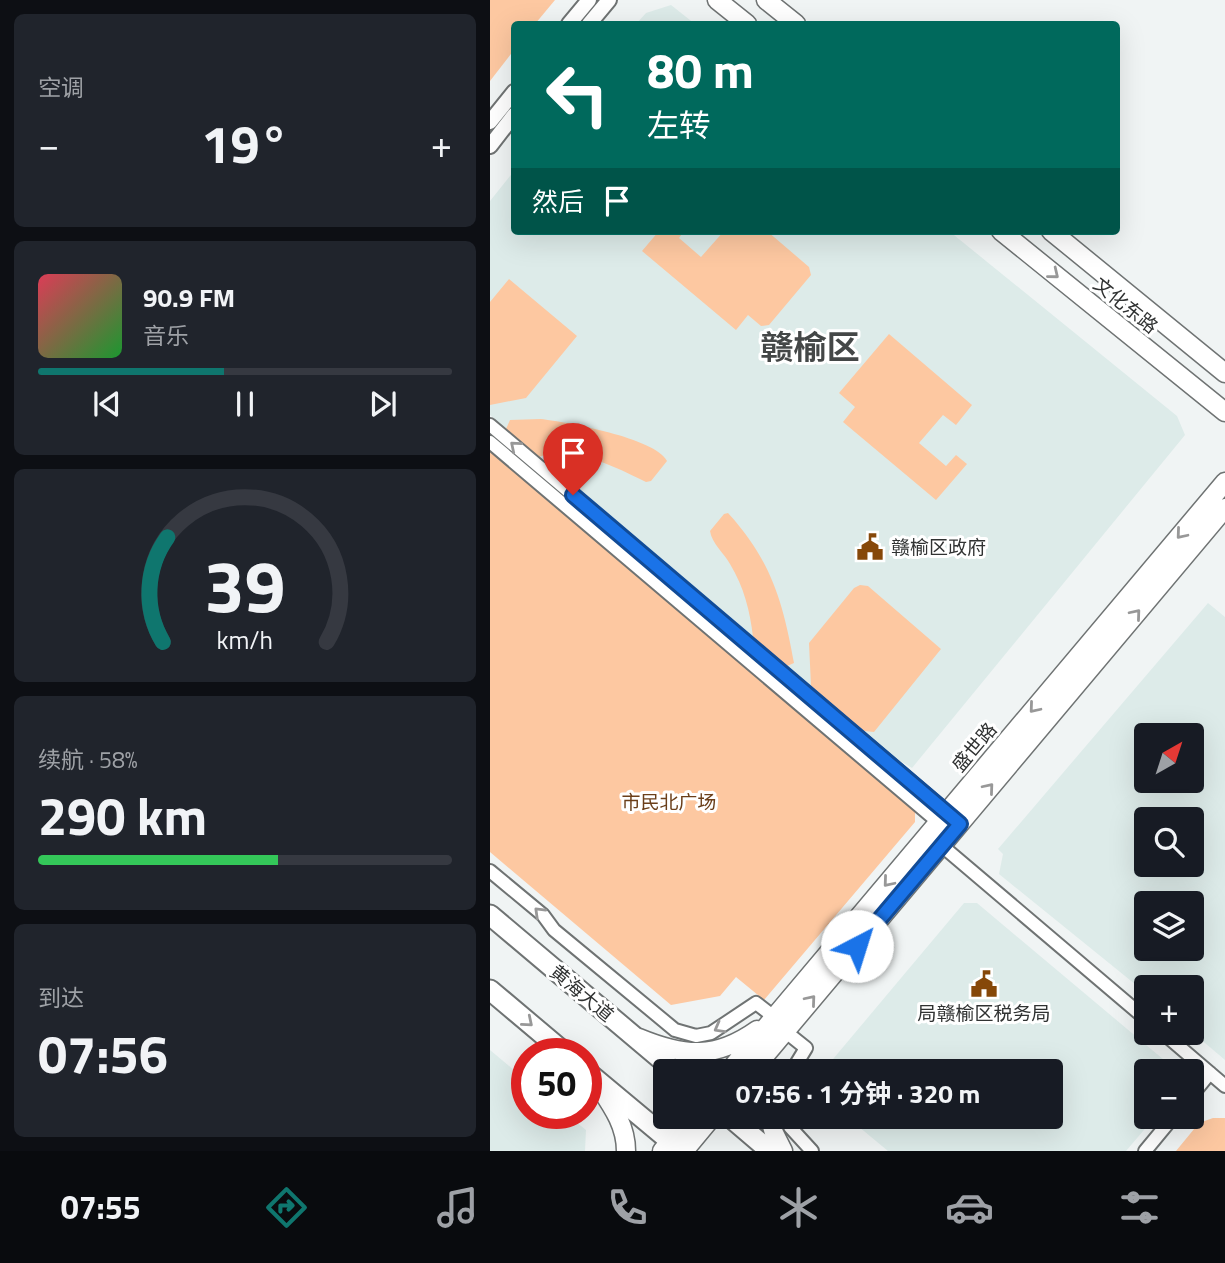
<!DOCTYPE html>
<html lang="zh">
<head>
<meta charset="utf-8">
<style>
	body { margin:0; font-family:"Titillium Web","Noto Sans SC",sans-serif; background:#20242c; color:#f1f3f6; height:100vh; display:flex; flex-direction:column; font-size:26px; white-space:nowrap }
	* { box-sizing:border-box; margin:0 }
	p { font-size:23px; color:#9ea1a6 }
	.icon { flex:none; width:38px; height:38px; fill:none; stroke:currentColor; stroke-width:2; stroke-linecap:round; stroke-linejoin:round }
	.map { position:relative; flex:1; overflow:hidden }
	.sheet { display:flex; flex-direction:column; gap:14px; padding:14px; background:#0d0f14; width:490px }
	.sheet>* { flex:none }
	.hud { position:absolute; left:21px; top:21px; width:609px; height:214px; border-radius:7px; box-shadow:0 7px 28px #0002; background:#00695c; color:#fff; overflow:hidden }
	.needle { width:46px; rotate:39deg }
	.fabs { position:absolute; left:644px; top:723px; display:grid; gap:14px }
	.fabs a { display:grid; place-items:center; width:70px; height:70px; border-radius:7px; background:#171b24; box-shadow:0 7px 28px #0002; font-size:35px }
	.speed { position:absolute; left:21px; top:1038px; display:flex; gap:14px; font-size:35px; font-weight:700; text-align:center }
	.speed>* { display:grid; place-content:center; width:91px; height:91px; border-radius:50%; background:#171b24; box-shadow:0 7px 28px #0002; line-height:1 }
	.speed .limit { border:10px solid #d22; background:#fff; color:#111 }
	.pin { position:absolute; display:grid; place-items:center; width:60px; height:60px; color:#fff; margin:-72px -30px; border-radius:50% 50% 50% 0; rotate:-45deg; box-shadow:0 0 7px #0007 }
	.pin .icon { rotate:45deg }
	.me { position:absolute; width:77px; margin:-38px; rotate:40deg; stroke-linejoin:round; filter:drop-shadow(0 0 5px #0008) }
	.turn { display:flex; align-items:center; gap:24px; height:147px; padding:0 21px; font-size:32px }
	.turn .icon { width:91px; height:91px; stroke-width:2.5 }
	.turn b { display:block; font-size:49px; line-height:60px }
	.then { display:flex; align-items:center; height:66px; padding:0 21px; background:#0003; gap:14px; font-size:26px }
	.big { font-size:52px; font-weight:700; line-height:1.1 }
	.sheet .card { flex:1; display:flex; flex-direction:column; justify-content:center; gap:10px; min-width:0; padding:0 24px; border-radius:10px; background:#20242c }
	.sheet .dial { align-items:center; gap:0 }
	.dial svg { height:182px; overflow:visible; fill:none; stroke:#363941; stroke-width:7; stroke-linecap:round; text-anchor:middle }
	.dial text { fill:#f1f3f6; stroke:none }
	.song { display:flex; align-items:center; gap:21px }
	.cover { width:84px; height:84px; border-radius:10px; background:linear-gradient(135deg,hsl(350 70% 55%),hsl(130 70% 35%)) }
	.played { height:7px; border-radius:4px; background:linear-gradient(90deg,#0f766e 45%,#363941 45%) }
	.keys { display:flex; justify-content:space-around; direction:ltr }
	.heat { display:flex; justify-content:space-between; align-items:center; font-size:38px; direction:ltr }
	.charge { height:10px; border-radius:5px; background:linear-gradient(90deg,#34c759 58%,#363941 0) }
	.trip { position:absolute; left:163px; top:1059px; width:410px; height:70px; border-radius:7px; background:#171b24; box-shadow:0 7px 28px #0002; font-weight:700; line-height:70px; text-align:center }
	.dock { display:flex; height:112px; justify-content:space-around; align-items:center; background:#090b0e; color:#9ea1a6 }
	.dock .icon { width:49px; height:49px }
	.dock .on { color:#0f766e }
	.dock b { font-size:32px; color:#f1f3f6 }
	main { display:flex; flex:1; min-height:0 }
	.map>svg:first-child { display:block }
</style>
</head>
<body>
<main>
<section class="sheet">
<div class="card"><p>空调</p>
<div class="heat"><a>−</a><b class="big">19°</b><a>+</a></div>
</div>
<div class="card">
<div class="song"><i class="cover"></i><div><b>90.9 FM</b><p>音乐</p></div></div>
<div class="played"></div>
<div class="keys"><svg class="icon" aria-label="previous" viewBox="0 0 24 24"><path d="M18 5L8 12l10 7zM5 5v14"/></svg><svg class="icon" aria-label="pause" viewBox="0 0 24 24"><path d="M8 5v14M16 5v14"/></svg><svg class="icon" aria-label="next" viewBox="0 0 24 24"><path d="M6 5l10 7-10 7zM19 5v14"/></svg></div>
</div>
<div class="card dial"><svg viewBox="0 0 100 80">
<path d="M14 69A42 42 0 1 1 86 69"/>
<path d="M14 69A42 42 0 0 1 16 23" stroke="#0f766e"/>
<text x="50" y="56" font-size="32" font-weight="700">39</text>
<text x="50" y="72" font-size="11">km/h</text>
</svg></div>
<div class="card"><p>续航 · 58%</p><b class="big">290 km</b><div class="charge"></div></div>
<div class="card"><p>到达</p><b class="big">07:56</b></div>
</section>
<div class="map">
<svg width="735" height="1151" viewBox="0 0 735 1151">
	<rect width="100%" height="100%" fill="#f0f4f4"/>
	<!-- built -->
	<path fill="#ddebe9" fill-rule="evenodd" d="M181,5L205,24H146L156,13Z
		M24,171V231H459L687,416L695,435L422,768L405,758L0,415V201Z
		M718,603L735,617V1060L702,1032V987H656V993L509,874L513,854L508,849ZM656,735H702V780H656ZM656,819H702V864H656ZM656,903H702V948H656Z
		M474,903H487L680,1065V1071H656V1116L665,1117L636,1151H398L357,1117L560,1116V1071H333Z
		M0,1050L37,1081V1113H75L96,1130L95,1151H0Z"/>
	<!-- green -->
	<path fill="#fdc8a1" d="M0,0H65L45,24H24V50L0,81Z
		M169,231H194L189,238L211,257L234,231H277L319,267L321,275L279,325L271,326L258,315L246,330L152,251Z
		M19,279L87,336L36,398L0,405V302Z
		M399,334L482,405L466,425L453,415L429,443L456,466L466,455L477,464L446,500L353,422L365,407L349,393Z
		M51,419C76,422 166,438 177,461L161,481L156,482C127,468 82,444 49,457L16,429L20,420Z
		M0,451L425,809V822L274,1000L246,977L230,996L181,1005L0,852Z
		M238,513C281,560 293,602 304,663L297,666L263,637C260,611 254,587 240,564C234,553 222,544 220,531L234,514Z
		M370,585L378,586L451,649L384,732L374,731L321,686L319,643L364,588Z
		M723,1118H735V1151H686L709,1123Z"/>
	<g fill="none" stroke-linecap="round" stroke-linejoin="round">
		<defs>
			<path id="minor" d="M0,425L462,816
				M0,442L454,827
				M451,845L656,1019
				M0,871L53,915L64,930L185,1030L206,1036L221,1033L266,1003L284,1017
				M296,1032L316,1048L302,1071
				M672,1032L735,1086
				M702,1095L720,1073
				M297,1116L300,1127L322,1151
				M655,1151L684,1116"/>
			<path id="tertiary" d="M79,24L99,0
				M99,24L119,0
				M0,122L24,92
				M0,146L24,115"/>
			<path id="secondary" d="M227,0L257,24
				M276,0L306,24
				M511,231L735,412
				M561,231L735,373
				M149,1038C195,1057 226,1059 267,1030
				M239,1071L735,482
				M262,1071L735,508
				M108,1085C122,1106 136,1125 136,1151
				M279,1116L284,1133L293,1151
				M172,1151L201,1116
				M194,1151L223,1116"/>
			<path id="primary" d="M0,915L185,1071
				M0,990L76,1054
				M96,1071L192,1151
				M239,1116L280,1151"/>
		</defs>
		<!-- minor casing -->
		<use href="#minor" stroke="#6f7373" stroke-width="16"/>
		<!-- tertiary casing -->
		<use href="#tertiary" stroke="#6f7373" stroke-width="18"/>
		<!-- secondary casing -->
		<use href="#secondary" stroke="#6f7373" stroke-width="21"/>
		<!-- primary casing -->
		<use href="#primary" stroke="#6f7373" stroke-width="23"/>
		<!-- minor -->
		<use href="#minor" stroke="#fff" stroke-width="12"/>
		<!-- tertiary -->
		<use href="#tertiary" stroke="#fff" stroke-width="14"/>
		<!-- secondary -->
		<use href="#secondary" stroke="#fff" stroke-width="18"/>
		<!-- primary -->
		<use href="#primary" stroke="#fff" stroke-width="19"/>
	</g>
	<!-- one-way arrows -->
	<defs><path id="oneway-chevron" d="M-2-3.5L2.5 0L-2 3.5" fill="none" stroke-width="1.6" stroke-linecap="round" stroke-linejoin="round" transform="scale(1.75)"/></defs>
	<g stroke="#989898">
		<use href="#oneway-chevron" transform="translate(564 274) rotate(39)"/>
		<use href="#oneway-chevron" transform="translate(25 446) rotate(-140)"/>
		<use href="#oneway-chevron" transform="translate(691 534) rotate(130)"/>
		<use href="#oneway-chevron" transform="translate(646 614) rotate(-50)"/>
		<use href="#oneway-chevron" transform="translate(544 708) rotate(130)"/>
		<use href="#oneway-chevron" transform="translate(499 788) rotate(-50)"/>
		<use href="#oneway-chevron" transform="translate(398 882) rotate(130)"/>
		<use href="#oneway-chevron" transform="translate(49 912) rotate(-136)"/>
		<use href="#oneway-chevron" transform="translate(321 1000) rotate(-50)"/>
		<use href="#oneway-chevron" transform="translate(38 1022) rotate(40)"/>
		<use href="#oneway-chevron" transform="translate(229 1028) rotate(151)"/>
	</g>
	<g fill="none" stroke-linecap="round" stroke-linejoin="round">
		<defs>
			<path id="route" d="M83,495L470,824L367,946"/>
		</defs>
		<!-- route casing -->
		<use href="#route" stroke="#114b97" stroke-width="18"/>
		<!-- route -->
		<use href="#route" stroke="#1a73e8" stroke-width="12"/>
	</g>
	<!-- icons -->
	<defs>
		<symbol id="civic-bare" viewBox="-9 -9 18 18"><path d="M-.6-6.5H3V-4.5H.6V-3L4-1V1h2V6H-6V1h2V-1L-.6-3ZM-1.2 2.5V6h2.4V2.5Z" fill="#864809" stroke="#fff" stroke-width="2.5" paint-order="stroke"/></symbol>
	</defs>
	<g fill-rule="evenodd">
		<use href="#civic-bare" x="361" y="528" width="38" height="38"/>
		<use href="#civic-bare" x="475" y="965" width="38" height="38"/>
	</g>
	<g text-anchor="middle" stroke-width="6" stroke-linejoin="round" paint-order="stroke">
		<!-- street labels -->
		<g font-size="19" fill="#303232" stroke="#fff">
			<text transform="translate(636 305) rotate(39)" y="7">文化东路</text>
			<text transform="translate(484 747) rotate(-50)" y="7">盛世路</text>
			<text transform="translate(92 993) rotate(40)" y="7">黄海大道</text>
		</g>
		<!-- poi labels -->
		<g font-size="19" fill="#303232" stroke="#fff" text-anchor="start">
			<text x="401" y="554">赣榆区政府</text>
			<text x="494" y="1020" text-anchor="middle">局赣榆区税务局</text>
		</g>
		<!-- park labels -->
		<g font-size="19" fill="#6b3f1a" stroke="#fff">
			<text x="179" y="809">市民北广场</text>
		</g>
		<!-- town labels -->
		<g font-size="33" font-weight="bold" fill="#444747" stroke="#fff">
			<text x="320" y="359">赣榆区</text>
		</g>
	</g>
</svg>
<div class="fabs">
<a><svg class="needle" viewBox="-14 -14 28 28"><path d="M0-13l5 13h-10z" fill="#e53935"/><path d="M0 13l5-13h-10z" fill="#9ea1a6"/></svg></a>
<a><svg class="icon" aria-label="search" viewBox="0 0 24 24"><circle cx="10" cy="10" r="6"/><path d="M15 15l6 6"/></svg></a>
<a><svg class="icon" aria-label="layers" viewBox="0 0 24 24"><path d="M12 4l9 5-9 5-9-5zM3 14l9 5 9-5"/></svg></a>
<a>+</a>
<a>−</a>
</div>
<div class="speed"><div class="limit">50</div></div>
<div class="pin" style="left:83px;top:495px;background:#d93025"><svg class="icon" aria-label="arrive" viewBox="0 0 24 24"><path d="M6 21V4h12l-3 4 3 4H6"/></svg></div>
<svg class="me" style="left:367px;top:946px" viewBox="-20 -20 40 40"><circle r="19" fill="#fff"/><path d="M0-13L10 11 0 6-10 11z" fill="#1a73e8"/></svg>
<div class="trip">07:56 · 1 分钟 · 320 m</div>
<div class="hud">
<div class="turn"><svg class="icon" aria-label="left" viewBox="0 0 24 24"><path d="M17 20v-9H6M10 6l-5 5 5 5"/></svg><div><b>80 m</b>左转</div></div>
<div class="then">然后<svg class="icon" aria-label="arrive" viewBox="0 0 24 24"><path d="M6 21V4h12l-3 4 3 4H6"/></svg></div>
</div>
</div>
</main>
<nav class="dock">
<b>07:55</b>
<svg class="icon on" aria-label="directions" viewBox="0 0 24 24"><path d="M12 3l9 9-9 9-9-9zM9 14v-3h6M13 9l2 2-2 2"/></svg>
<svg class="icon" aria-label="music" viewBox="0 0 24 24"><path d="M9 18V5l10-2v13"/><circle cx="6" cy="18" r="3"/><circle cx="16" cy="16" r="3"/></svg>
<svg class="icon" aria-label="phone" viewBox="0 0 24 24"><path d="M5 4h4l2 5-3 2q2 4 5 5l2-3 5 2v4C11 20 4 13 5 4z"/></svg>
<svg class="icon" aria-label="climate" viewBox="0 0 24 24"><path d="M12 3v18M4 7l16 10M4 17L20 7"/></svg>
<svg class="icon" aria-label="car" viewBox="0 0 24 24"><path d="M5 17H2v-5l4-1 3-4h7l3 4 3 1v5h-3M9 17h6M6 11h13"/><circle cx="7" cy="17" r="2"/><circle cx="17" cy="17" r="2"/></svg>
<svg class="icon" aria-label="filters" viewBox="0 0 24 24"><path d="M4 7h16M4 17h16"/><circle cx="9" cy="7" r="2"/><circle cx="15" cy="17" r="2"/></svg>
</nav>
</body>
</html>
